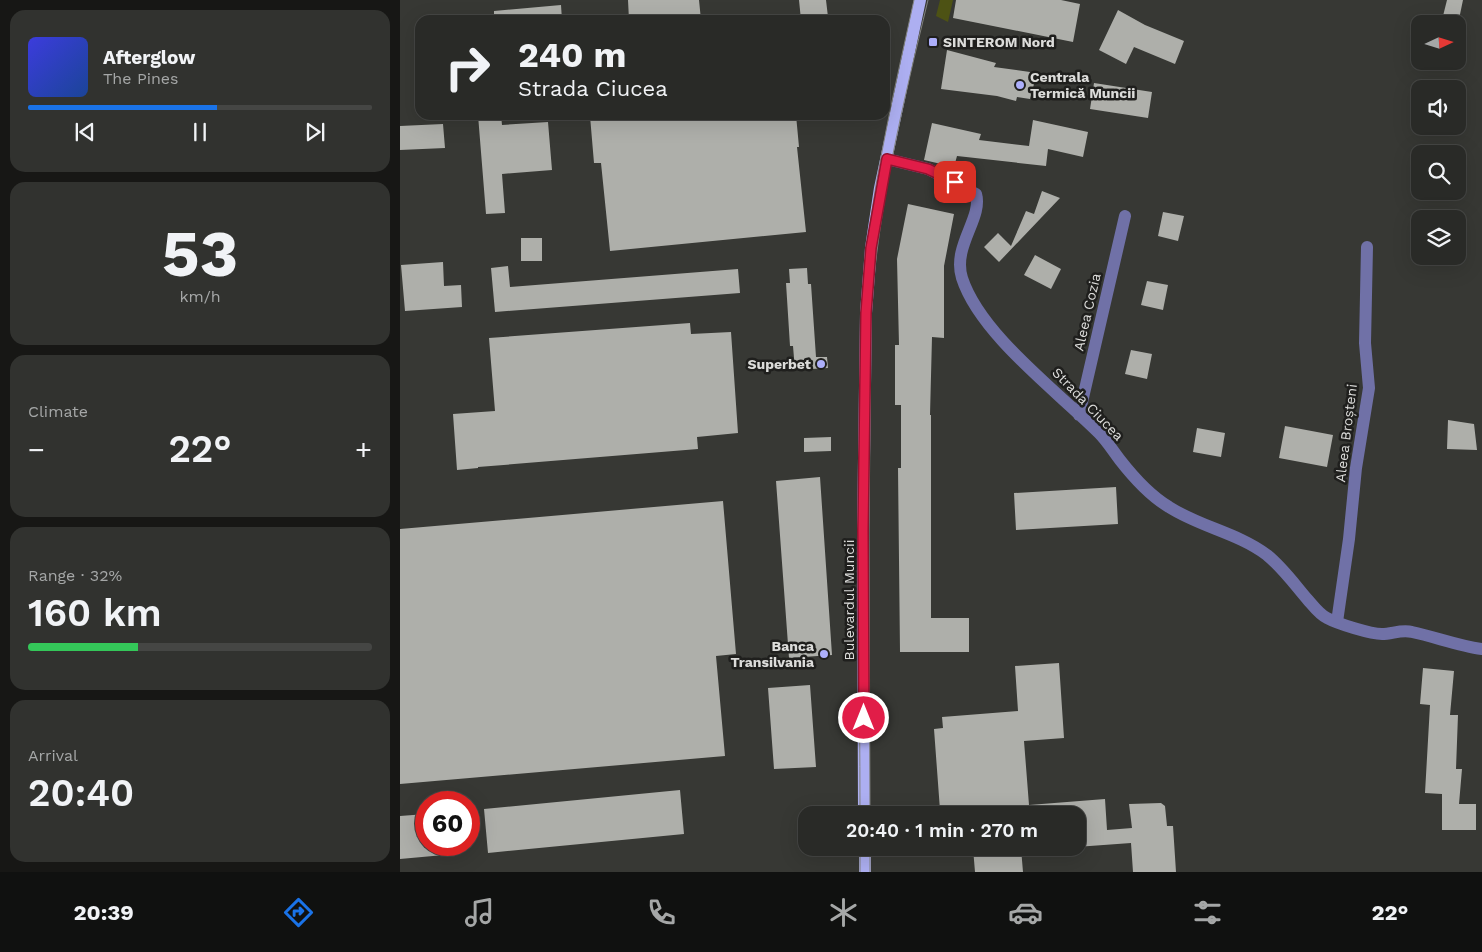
<!DOCTYPE html>
<html lang="en">
<head>
<meta charset="utf-8">
<style>
	body { margin:0; font-family:"Work Sans",sans-serif; background:#31322f; color:#f1f3f6; height:100vh; display:flex; flex-direction:column; font-size:19px; white-space:nowrap }
	* { box-sizing:border-box; margin:0 }
	p { font-size:16px; color:#a5a7a7 }
	.icon { flex:none; width:28px; height:28px; fill:none; stroke:currentColor; stroke-width:2; stroke-linecap:round; stroke-linejoin:round }
	.map { position:relative; flex:1; overflow:hidden }
	.drawer { display:flex; flex-direction:column; gap:10px; padding:10px; background:#171715; width:400px }
	.drawer>* { flex:none }
	.top-card { position:absolute; left:15px; top:15px; width:475px; height:105px; border-radius:15px; box-shadow:0 5px 20px #0002,0 0 0 1px #454644; background:#292a27; color:#f1f3f6; overflow:hidden }
	.needle { width:32px; rotate:86deg }
	.controls { position:absolute; left:1011px; top:15px; display:grid; gap:10px }
	.controls a { display:grid; place-items:center; width:55px; height:55px; border-radius:10px; background:#292a27; box-shadow:0 5px 20px #0002,0 0 0 1px #454644; font-size:25px }
	.speed { position:absolute; left:15px; top:791px; display:flex; gap:10px; font-size:25px; font-weight:700; text-align:center }
	.speed>* { display:grid; place-content:center; width:65px; height:65px; border-radius:50%; background:#292a27; box-shadow:0 5px 20px #0002,0 0 0 1px #454644; line-height:1 }
	.speed .limit { border:8px solid #d22; background:#fff; color:#111 }
	.pin { position:absolute; display:grid; place-items:center; width:42px; height:42px; color:#fff; margin:-21px; border-radius:10px; box-shadow:0 2px 8px #0006 }
	.me { position:absolute; width:55px; margin:-28px; rotate:0deg; stroke-linejoin:round; filter:drop-shadow(0 0 4px #0008) }
	.turn { display:flex; align-items:center; gap:18px; height:105px; padding:0 20px; font-size:22px }
	.turn .icon { width:65px; height:65px; stroke-width:2.5 }
	.turn b { display:block; font-size:35px; line-height:42px }
	.big { font-size:38px; font-weight:600; line-height:1.1 }
	.drawer .widget { flex:1; display:flex; flex-direction:column; justify-content:center; gap:8px; min-width:0; padding:0 18px; border-radius:15px; background:#31322f }
	.drawer .dial { align-items:center; gap:0 }
	.dial b { font-size:65px; line-height:1 }
	.song { display:flex; align-items:center; gap:15px }
	.cover { width:60px; height:60px; border-radius:8px; background:linear-gradient(135deg,hsl(240 70% 55%),hsl(220 70% 35%)) }
	.played { height:5px; border-radius:2px; background:linear-gradient(90deg,#1a73e8 55%,#454644 55%) }
	.keys { display:flex; justify-content:space-around; direction:ltr }
	.heat { display:flex; justify-content:space-between; align-items:center; font-size:28px; direction:ltr }
	.charge { height:8px; border-radius:4px; background:linear-gradient(90deg,#34c759 32%,#454644 0) }
	.trip { position:absolute; left:398px; top:806px; width:288px; height:50px; border-radius:15px; background:#292a27; box-shadow:0 5px 20px #0002,0 0 0 1px #454644; font-weight:600; line-height:50px; text-align:center }
	.tab-bar { display:flex; height:80px; justify-content:space-around; align-items:center; background:#101110; color:#a5a7a7 }
	.tab-bar .icon { width:35px; height:35px }
	.tab-bar .selected { color:#1a73e8 }
	.tab-bar b { font-size:22px; color:#f1f3f6 }
	main { display:flex; flex:1; min-height:0 }
	.map>svg:first-child { display:block }
</style>
</head>
<body>
<main>
<section class="drawer">
<div class="widget">
<div class="song"><i class="cover"></i><div><b>Afterglow</b><p>The Pines</p></div></div>
<div class="played"></div>
<div class="keys"><svg class="icon" aria-label="previous" viewBox="0 0 24 24"><path d="M18 5L8 12l10 7zM5 5v14"/></svg><svg class="icon" aria-label="pause" viewBox="0 0 24 24"><path d="M8 5v14M16 5v14"/></svg><svg class="icon" aria-label="next" viewBox="0 0 24 24"><path d="M6 5l10 7-10 7zM19 5v14"/></svg></div>
</div>
<div class="widget dial"><b>53</b><p>km/h</p></div>
<div class="widget"><p>Climate</p>
<div class="heat"><a>−</a><b class="big">22°</b><a>+</a></div>
</div>
<div class="widget"><p>Range · 32%</p><b class="big">160 km</b><div class="charge"></div></div>
<div class="widget"><p>Arrival</p><b class="big">20:40</b></div>
</section>
<div class="map">
<svg width="1082" height="872" viewBox="0 0 1082 872">
	<rect width="100%" height="100%" fill="#373834"/>
	<!-- green -->
	<path fill="#4d5214" d="M540,0H553L548,22L536,16Z"/>
	<!-- building -->
	<path fill="#aeafaa" d="M228,0H299L301,20H229Z
		M399,0H426L428,17L401,20Z
		M556,0H661L680,4L673,42L553,18Z
		M1047,0H1063L1058,24H1041Z
		M161,5L162,20H94V11Z
		M718,10L745,25L784,41L775,64L734,47L726,64L699,50Z
		M547,50L596,63L594,67L637,73L630,99L617,97L616,101L597,96L541,89Z
		M694,83L752,92L748,118L690,109Z
		M78,115H101L102,125L148,122L152,170L102,174L105,213L86,214Z
		M208,115H396L399,147H397L406,232L210,251L201,163H194L190,116Z
		M633,120L688,132L683,157L648,149L646,166L557,156L554,167L524,160L532,123L581,134L579,140L629,146Z
		M43,124L45,148L0,150V126Z
		M642,191L660,198L599,262L584,247L598,233L611,246L626,211L634,214Z
		M508,204L554,214L544,266V338L532,337L530,415H531V618H569V652H500L498,468H501V405H495V345H499L497,259Z
		M763,212L784,216L778,241L758,236Z
		M121,238H142V261H121Z
		M635,255L661,269L651,289L624,275Z
		M43,262L44,286L61,285L62,307L5,311L1,265Z
		M108,266L110,287L338,269L340,293L95,312L91,268Z
		M407,268L408,284H411L416,357H427L428,368L395,370L393,346H390L386,283H390L389,269Z
		M747,281L768,285L763,310L741,305Z
		M290,323L291,334L331,332L338,433L297,437L298,449L78,467V468L57,470L53,414L95,411L89,338Z
		M731,350L752,354L747,379L725,374Z
		M1048,420L1074,424L1077,450L1047,449Z
		M885,426L933,435L927,467L879,458Z
		M797,428L825,433L821,457L793,452Z
		M431,437V451L404,452V438Z
		M420,477L432,655L389,658L376,481Z
		M716,487L718,524L616,530L614,493Z
		M323,501L336,654L316,656L325,756L0,784V529Z
		M659,663L664,738L624,741L629,805L705,799L707,830L732,828L729,804L761,803L765,806L767,826H773L776,872H733L731,843L676,847V815H552V809L540,810L534,729L543,728L542,717L618,711L615,666Z
		M1023,668L1054,671L1050,715H1058L1056,769H1062L1059,804H1076V830H1042V794L1025,793L1030,705L1020,704Z
		M410,685L416,767L374,769L368,688Z
		M280,790L284,834L88,853L84,809Z
		M26,814V845H55V854L0,859V816Z
		M573,848H621L623,872H575Z"/>
	<g fill="none" stroke-linecap="round" stroke-linejoin="round">
		<!-- minor -->
		<path stroke="#7071a7" stroke-width="12" d="M487,159L528,169L576,194C583,218 552,246 562,278C580,334 657,391 699,433C707,441 713,451 720,460C734,478 749,495 769,507C800,527 838,533 867,555C883,568 895,585 908,600C914,607 920,615 927,618C938,624 971,634 982,634C992,634 1002,629 1012,632C1036,637 1058,646 1082,649
			M679,415L725,216
			M937,622L949,539L956,468L969,388L965,343L967,247"/>
		<!-- major -->
		<path stroke="#adaff1" stroke-width="12" d="M464,815L463,531L466,313L471,248L480,188L520,0
			M465,848V872"/>
		<!-- tram -->
		<path stroke="#81827f" stroke-width="1" d="M460,815C460,685 457,554 460,424C461,365 459,305 467,247C477,164 496,82 514,0
			M470,815L469,532L471,313C478,206 503,104 528,0
			M460,848V872
			M470,848V872"/>
	</g>
	<g fill="none" stroke-linecap="round" stroke-linejoin="round">
		<defs>
			<path id="route" d="M464,718L463,531L466,313L471,248L487,159L528,169L555,182"/>
		</defs>
		<!-- route casing -->
		<use href="#route" stroke="#92132f" stroke-width="12"/>
		<!-- route -->
		<use href="#route" stroke="#e11d48" stroke-width="9"/>
	</g>
	<!-- markers -->
	<g fill="#adaffb" stroke="#1f1f1d" stroke-width="2">
		<rect x="528" y="37" width="10" height="10" rx="2.5"/>
		<circle cx="620" cy="85" r="5"/>
		<circle cx="421" cy="364" r="5"/>
		<circle cx="424" cy="654" r="5"/>
	</g>
	<g text-anchor="middle" stroke-width="5" stroke-linejoin="round" paint-order="stroke">
		<!-- poi labels -->
		<g font-size="14" font-weight="bold" fill="#dcdcda" stroke="#1f1f1d" text-anchor="start">
			<text x="543" y="47">SINTEROM Nord</text>
			<text x="630" y="82">Centrala<tspan x="630" dy="16">Termică Muncii</tspan></text>
			<text x="411" y="369" text-anchor="end">Superbet</text>
			<text x="414" y="651" text-anchor="end">Banca<tspan x="414" dy="16">Transilvania</tspan></text>
		</g>
		<!-- street labels -->
		<g font-size="14" fill="#dcdcda" stroke="#1f1f1d">
			<text transform="translate(687 312) rotate(-77)" y="5">Aleea Cozia</text>
			<text transform="translate(688 404) rotate(46)" y="5">Strada Ciucea</text>
			<text transform="translate(946 433) rotate(-83)" y="5">Aleea Broșteni</text>
			<text transform="translate(449 600) rotate(-90)" y="5">Bulevardul Muncii</text>
		</g>
	</g>
</svg>
<div class="controls">
<a><svg class="needle" viewBox="-14 -14 28 28"><path d="M0-13l5 13h-10z" fill="#e53935"/><path d="M0 13l5-13h-10z" fill="#a5a7a7"/></svg></a>
<a><svg class="icon" aria-label="sound" viewBox="0 0 24 24"><path d="M4 9h4l5-4v14l-5-4H4zM17 9q2 3 0 6"/></svg></a>
<a><svg class="icon" aria-label="search" viewBox="0 0 24 24"><circle cx="10" cy="10" r="6"/><path d="M15 15l6 6"/></svg></a>
<a><svg class="icon" aria-label="layers" viewBox="0 0 24 24"><path d="M12 4l9 5-9 5-9-5zM3 14l9 5 9-5"/></svg></a>
</div>
<div class="speed"><div class="limit">60</div></div>
<div class="pin" style="left:555px;top:182px;background:#d93025"><svg class="icon" aria-label="arrive" viewBox="0 0 24 24"><path d="M6 21V4h12l-3 4 3 4H6"/></svg></div>
<svg class="me" style="left:464px;top:718px" viewBox="-20 -20 40 40"><circle r="17" fill="#e11d48" stroke="#fff" stroke-width="3"/><path d="M0-11L8 9 0 5-8 9z" fill="#fff"/></svg>
<div class="trip">20:40 · 1 min · 270 m</div>
<div class="top-card">
<div class="turn"><svg class="icon" aria-label="right" viewBox="0 0 24 24"><path d="M7 20v-9h11M14 6l5 5-5 5"/></svg><div><b>240 m</b>Strada Ciucea</div></div>
</div>
</div>
</main>
<nav class="tab-bar">
<b>20:39</b>
<svg class="icon selected" aria-label="directions" viewBox="0 0 24 24"><path d="M12 3l9 9-9 9-9-9zM9 14v-3h6M13 9l2 2-2 2"/></svg>
<svg class="icon" aria-label="music" viewBox="0 0 24 24"><path d="M9 18V5l10-2v13"/><circle cx="6" cy="18" r="3"/><circle cx="16" cy="16" r="3"/></svg>
<svg class="icon" aria-label="phone" viewBox="0 0 24 24"><path d="M5 4h4l2 5-3 2q2 4 5 5l2-3 5 2v4C11 20 4 13 5 4z"/></svg>
<svg class="icon" aria-label="climate" viewBox="0 0 24 24"><path d="M12 3v18M4 7l16 10M4 17L20 7"/></svg>
<svg class="icon" aria-label="car" viewBox="0 0 24 24"><path d="M5 17H2v-5l4-1 3-4h7l3 4 3 1v5h-3M9 17h6M6 11h13"/><circle cx="7" cy="17" r="2"/><circle cx="17" cy="17" r="2"/></svg>
<svg class="icon" aria-label="filters" viewBox="0 0 24 24"><path d="M4 7h16M4 17h16"/><circle cx="9" cy="7" r="2"/><circle cx="15" cy="17" r="2"/></svg>
<b>22°</b>
</nav>
</body>
</html>
